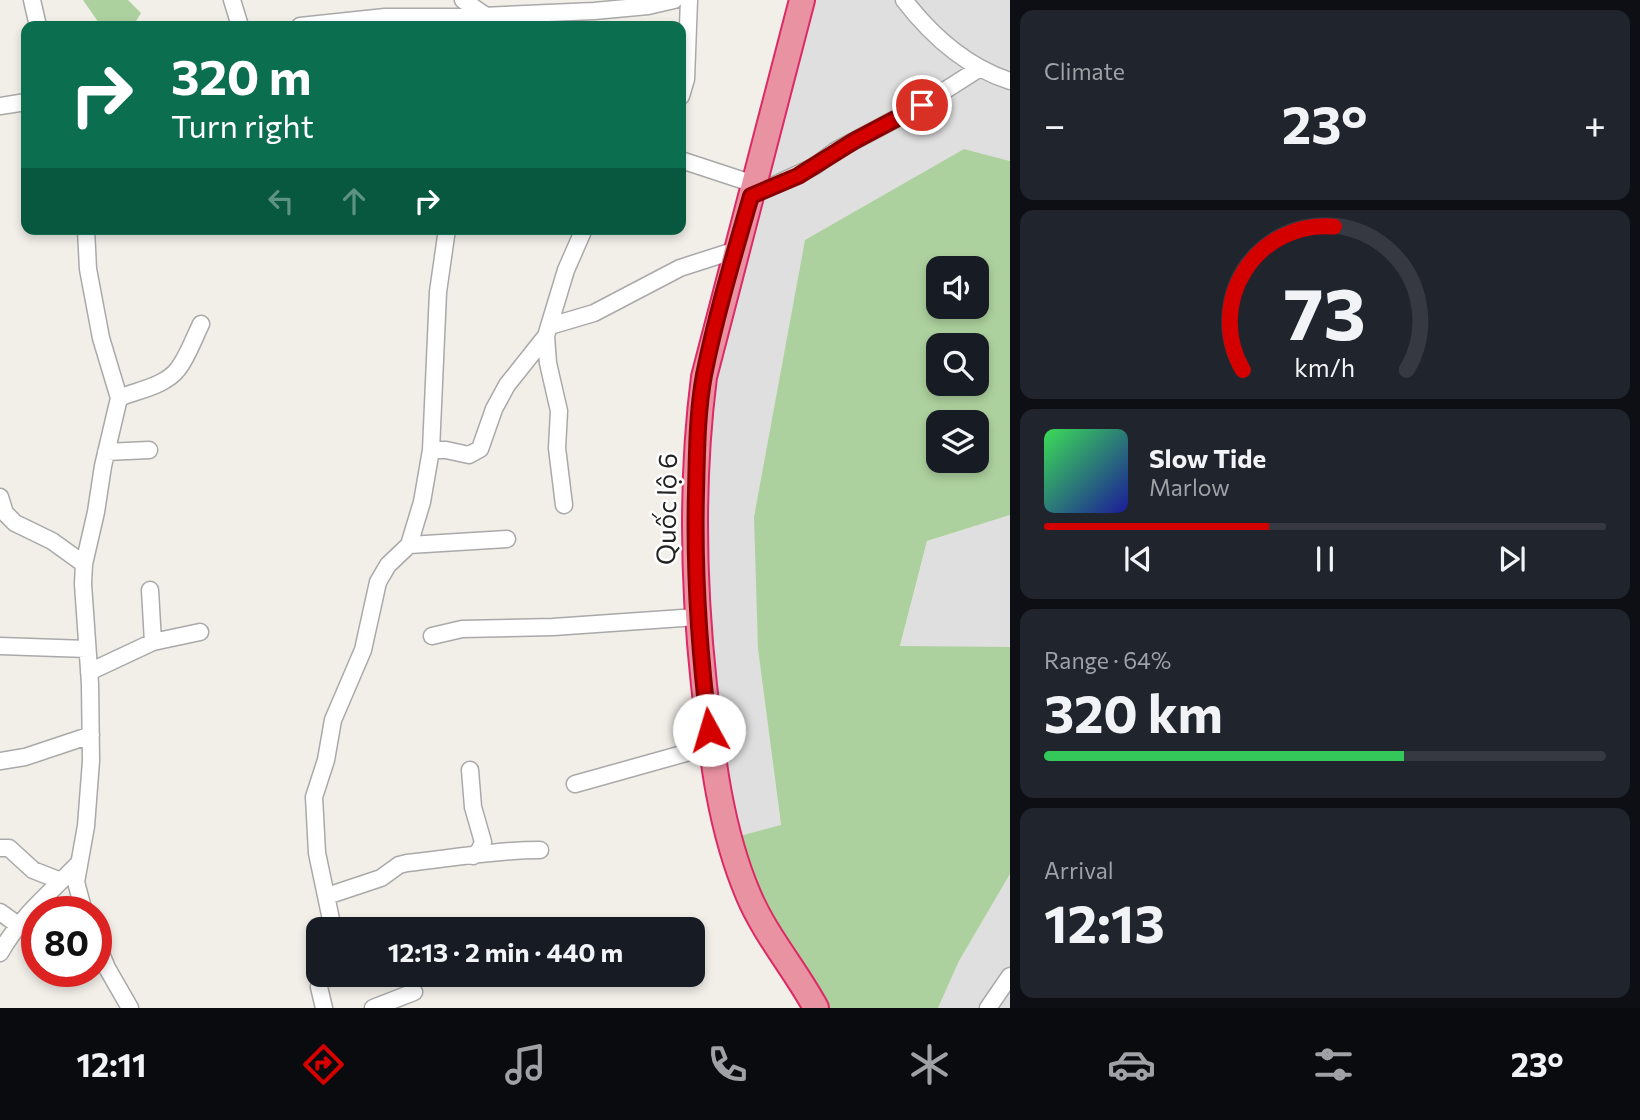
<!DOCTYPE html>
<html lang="en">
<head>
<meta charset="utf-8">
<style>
	body { margin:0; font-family:Commissioner,sans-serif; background:#20242c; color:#f1f3f6; height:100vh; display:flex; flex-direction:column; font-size:26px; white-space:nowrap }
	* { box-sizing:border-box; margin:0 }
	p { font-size:23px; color:#9ea1a6 }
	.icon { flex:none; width:38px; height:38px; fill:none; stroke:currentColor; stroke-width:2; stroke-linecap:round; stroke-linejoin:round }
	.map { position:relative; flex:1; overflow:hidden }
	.drawer { display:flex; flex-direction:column; gap:10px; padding:10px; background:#0d0f14; width:630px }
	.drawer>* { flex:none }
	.top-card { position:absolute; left:21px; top:21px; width:665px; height:214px; border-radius:14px; box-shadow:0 4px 10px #0003; background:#0b6e4f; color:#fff; overflow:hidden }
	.controls { position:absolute; left:926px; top:256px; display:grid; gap:14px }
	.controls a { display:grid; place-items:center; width:63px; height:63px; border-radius:14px; background:#171b24; box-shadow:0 4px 10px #0003; font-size:35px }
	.speed { position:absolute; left:21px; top:896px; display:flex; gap:14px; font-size:35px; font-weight:700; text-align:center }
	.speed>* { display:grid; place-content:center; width:91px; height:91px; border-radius:50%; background:#171b24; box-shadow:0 4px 10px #0003; line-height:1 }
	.speed .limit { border:10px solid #d22; background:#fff; color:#111 }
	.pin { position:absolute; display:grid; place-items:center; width:60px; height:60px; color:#fff; margin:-30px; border:4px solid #fff; border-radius:50%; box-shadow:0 2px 7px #0007 }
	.me { position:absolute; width:77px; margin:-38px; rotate:354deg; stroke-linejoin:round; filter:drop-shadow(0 0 5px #0008) }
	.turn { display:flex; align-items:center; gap:24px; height:147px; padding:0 35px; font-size:32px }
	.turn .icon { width:91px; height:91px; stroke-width:2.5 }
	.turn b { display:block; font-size:49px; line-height:60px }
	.lanes { display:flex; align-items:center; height:66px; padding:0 35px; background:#0003; justify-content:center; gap:35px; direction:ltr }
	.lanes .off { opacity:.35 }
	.big { font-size:52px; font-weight:700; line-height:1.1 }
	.drawer .tile { flex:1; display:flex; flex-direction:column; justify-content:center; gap:10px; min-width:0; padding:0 24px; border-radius:14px; background:#20242c }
	.drawer .dial { align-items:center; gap:0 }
	.dial svg { height:182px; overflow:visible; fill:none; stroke:#363941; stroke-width:7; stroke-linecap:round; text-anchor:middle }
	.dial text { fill:#f1f3f6; stroke:none }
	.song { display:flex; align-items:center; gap:21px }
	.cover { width:84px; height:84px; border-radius:10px; background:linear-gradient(135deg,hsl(130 70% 55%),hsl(240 70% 35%)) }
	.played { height:7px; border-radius:4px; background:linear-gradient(90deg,#d40000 40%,#363941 40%) }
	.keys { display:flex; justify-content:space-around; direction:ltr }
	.heat { display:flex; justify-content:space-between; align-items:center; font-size:38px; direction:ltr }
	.charge { height:10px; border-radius:5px; background:linear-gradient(90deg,#34c759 64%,#363941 0) }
	.trip { position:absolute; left:306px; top:917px; width:399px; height:70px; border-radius:14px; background:#171b24; box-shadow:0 4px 10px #0003; font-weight:700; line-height:70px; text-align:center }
	.tab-bar { display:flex; height:112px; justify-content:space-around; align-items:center; background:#090b0e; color:#9ea1a6 }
	.tab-bar .icon { width:49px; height:49px }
	.tab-bar .on { color:#d40000 }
	.tab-bar b { font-size:32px; color:#f1f3f6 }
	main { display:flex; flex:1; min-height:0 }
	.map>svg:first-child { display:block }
</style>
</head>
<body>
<main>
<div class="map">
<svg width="1010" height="1008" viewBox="0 0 1010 1008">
	<rect width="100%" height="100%" fill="#f2efe9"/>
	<!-- residential -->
	<path fill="#e0dfdf" d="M803,0H1010V161L964,149L758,649L781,826L729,839L707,713L698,428Z
		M1010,515V647H900L927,541Z
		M1010,874V1008H938L959,961Z"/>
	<!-- forest -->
	<path fill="#add19e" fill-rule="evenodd" d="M83,0H128L141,13L135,23L150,26H101Z
		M964,149L1010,161V515L927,541L900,646L1010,647V874L959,961L938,1008H811L729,839L781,825L758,649L754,517L805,240ZM938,268H976V306H938ZM938,345H976V383H938ZM938,422H976V460H938Z"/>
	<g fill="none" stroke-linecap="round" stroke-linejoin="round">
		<defs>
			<path id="minor" d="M32,0L38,26
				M232,0L240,26
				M463,0L486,16
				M904,0C931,35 967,67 1010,81
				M300,26L385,17H460L594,11L648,6L674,0
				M681,96L686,79L689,0
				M0,106L26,102
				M681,160L754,184
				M751,196L815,166L835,151L922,105L980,68
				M550,326L594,313L680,268L736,250
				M546,336L548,363L559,411L557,448L564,505
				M119,398C138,390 165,386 178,369C188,356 194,338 201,324
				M431,450H446L469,455L480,449L494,409L507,385L546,336L566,270L584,229
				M106,452L149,450
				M0,497L5,513L15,523L52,541L84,564
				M409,545L507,539
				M150,590L153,642
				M432,636L462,629L553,627L697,617
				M0,646L87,649
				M89,672L153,642L200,632
				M0,761L25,757L91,735
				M470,770L473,807L483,842L479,851L473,856
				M575,784L711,746
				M0,848H9L33,870L61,881
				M327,896L381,878L399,865L407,863C452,858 496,850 540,850
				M0,912L18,925
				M84,912L76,882L86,826L91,761L90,684L83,584L84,564L96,512L103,466L119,398L101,338L88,269L86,229
				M333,929L317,853L314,797L326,760L333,720L363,650L378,582L388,565L409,545L422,502L431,450L438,292L447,229
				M96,941L107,968L130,1008
				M0,953C20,917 49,894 77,865
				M321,975L319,987L324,1008
				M373,1008L414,992
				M988,1008L1010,976"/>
			<path id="highway" d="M802,0L704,377C691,479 693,583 704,685C712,755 720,828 748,894C765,935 795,969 816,1008"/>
		</defs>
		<!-- minor casing -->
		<use href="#minor" stroke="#a9a9a9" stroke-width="19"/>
		<!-- highway casing -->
		<use href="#highway" stroke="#dc2a67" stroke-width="28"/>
		<!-- minor -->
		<use href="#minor" stroke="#fff" stroke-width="16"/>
		<!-- highway -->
		<use href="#highway" stroke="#e892a2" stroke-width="24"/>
	</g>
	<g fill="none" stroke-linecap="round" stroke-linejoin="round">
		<defs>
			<path id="route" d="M709,730C699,650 694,572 696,492C697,453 697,413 704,375C716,315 734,255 751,196L798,176L854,141L922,105"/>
		</defs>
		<!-- route casing -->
		<use href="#route" stroke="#8a0000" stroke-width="18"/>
		<!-- route -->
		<use href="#route" stroke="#d40000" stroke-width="12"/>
	</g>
	<g text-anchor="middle" stroke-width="5" stroke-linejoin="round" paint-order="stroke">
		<!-- street labels -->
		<g font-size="26" fill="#222" stroke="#fff">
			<text transform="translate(667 509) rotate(-89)" y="9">Quốc lộ 6</text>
		</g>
	</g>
</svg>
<div class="controls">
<a><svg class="icon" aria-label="sound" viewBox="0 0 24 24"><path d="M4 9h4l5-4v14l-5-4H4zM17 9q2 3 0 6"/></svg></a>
<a><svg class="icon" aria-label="search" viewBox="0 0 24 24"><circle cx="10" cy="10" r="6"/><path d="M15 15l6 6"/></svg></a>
<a><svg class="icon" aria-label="layers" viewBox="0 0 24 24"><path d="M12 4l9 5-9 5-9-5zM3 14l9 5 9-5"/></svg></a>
</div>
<div class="speed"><div class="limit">80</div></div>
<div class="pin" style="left:922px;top:105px;background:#d93025"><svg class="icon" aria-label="arrive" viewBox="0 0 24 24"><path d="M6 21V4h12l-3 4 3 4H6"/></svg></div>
<svg class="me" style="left:709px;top:730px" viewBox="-20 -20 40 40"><circle r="19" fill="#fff"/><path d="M0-13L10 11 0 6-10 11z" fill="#d40000"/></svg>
<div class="trip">12:13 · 2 min · 440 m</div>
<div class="top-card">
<div class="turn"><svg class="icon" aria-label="right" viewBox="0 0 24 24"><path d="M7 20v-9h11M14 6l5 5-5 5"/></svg><div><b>320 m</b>Turn right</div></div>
<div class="lanes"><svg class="icon off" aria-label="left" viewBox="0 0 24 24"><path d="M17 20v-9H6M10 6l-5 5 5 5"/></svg><svg class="icon off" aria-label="ahead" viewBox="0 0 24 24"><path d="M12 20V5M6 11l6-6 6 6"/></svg><svg class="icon" aria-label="right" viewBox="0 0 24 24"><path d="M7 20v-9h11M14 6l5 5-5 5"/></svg></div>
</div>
</div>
<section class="drawer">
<div class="tile"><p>Climate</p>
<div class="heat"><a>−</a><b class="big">23°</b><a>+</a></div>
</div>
<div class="tile dial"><svg viewBox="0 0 100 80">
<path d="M14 69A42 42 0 1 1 86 69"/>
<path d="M14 69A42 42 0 0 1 54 6" stroke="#d40000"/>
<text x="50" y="56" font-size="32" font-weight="700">73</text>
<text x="50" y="72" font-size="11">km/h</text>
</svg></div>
<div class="tile">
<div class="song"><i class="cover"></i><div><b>Slow Tide</b><p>Marlow</p></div></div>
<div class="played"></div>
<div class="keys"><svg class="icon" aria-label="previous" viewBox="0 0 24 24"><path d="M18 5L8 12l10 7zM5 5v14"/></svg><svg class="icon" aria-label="pause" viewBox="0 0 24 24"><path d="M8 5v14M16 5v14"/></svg><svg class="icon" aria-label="next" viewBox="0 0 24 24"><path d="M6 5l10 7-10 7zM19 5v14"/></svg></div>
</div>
<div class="tile"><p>Range · 64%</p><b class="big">320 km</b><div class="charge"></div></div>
<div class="tile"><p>Arrival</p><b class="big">12:13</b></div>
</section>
</main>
<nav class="tab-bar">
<b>12:11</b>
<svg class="icon on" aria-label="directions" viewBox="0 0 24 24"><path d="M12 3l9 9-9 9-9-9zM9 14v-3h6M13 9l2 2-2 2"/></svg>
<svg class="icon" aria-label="music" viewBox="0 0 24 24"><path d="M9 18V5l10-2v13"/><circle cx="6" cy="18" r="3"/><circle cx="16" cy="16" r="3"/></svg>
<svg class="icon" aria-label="phone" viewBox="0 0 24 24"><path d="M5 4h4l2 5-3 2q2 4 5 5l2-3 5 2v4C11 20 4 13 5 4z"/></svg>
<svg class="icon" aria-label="climate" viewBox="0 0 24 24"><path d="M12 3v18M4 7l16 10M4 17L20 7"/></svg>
<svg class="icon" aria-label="car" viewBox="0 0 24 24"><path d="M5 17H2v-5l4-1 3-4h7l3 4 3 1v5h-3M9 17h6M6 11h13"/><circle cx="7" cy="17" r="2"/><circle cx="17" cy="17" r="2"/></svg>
<svg class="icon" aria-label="filters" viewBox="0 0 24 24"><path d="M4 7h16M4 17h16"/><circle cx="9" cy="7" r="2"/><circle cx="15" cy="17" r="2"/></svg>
<b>23°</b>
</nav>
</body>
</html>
